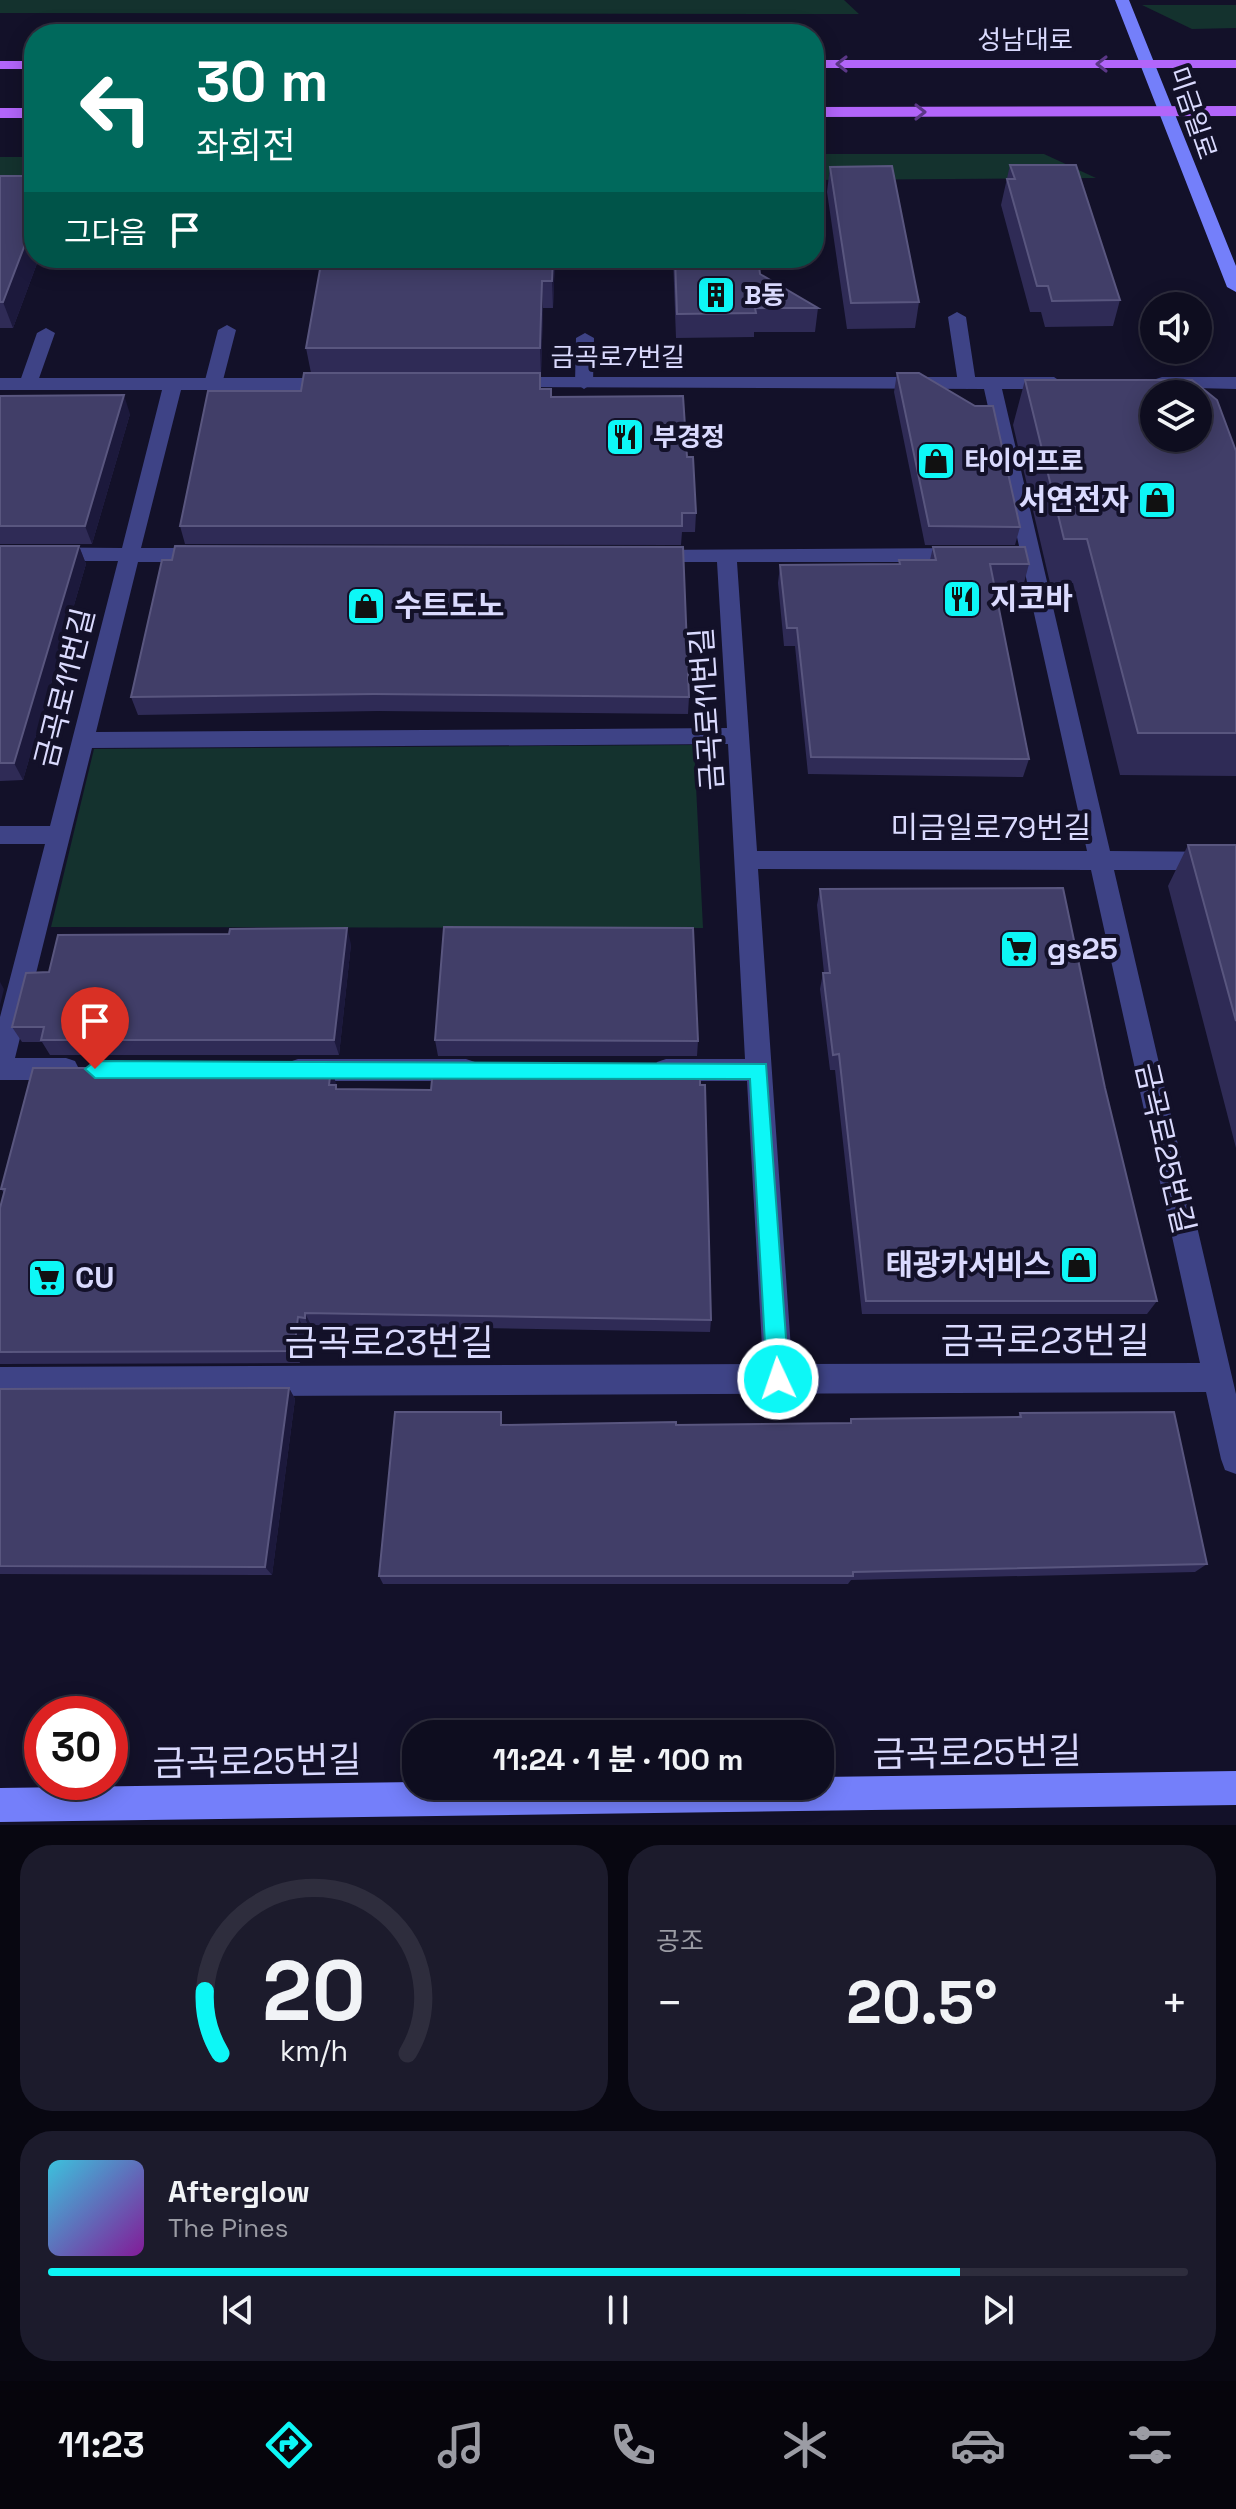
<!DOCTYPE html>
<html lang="ko">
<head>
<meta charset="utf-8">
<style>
	body { margin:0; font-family:"Space Grotesk","Noto Sans KR",sans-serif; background:#1c1b2c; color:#f1f3f6; height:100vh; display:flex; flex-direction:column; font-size:30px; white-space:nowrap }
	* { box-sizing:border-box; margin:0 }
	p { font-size:26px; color:#9b9ca4 }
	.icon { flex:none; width:44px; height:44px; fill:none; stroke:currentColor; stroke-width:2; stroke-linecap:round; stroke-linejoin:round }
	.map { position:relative; height:1825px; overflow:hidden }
	.side { display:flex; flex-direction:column; gap:20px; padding:20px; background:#080711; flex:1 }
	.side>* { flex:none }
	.banner { position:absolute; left:24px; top:24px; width:800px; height:244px; border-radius:32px; box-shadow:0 4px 20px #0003,0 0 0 2px #2e2d3d; background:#00695c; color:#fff; overflow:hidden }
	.fabs { position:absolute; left:1140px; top:292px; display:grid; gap:16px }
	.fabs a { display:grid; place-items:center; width:72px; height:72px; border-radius:50%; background:#0e0d1f; box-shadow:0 4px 20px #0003,0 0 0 2px #2e2d3d; font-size:40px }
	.speed { position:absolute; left:24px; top:1696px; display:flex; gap:16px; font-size:40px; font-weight:700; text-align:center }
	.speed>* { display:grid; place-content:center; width:104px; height:104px; border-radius:50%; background:#0e0d1f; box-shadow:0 4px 20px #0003,0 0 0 2px #2e2d3d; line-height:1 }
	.speed .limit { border:12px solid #d22; background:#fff; color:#111 }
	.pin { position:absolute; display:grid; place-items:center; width:68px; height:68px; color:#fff; margin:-82px -34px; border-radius:50% 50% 50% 0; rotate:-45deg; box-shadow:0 0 8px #0007 }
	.pin .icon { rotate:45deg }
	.me { position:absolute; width:88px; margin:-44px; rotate:357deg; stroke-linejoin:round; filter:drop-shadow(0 0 6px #0008) }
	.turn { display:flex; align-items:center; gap:28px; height:168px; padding:0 40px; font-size:36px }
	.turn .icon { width:104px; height:104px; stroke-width:2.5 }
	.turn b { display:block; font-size:56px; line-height:68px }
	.then { display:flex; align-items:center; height:76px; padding:0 40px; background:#0003; gap:16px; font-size:30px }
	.big { font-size:60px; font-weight:700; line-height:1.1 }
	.side .card { flex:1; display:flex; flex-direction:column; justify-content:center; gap:12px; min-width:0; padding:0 28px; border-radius:32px; background:#1c1b2c }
	.side .dial { align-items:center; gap:0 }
	.dial svg { height:208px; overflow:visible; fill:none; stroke:#2e2d3d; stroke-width:7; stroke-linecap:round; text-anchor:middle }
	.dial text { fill:#f1f3f6; stroke:none }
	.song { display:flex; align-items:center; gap:24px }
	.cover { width:96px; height:96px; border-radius:12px; background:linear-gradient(135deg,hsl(190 70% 55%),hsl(290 70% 35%)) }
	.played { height:8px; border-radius:4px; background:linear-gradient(90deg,#0df7f6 80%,#2e2d3d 80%) }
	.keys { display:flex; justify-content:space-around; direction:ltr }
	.heat { display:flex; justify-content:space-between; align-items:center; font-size:44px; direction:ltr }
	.side .tiles { flex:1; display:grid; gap:20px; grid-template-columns:1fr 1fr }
	.card:last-child { grid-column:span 2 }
	.trip { position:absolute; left:402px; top:1720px; width:432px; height:80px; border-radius:32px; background:#0e0d1f; box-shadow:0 4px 20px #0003,0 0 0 2px #2e2d3d; font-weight:700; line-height:80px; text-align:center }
	.menu { display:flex; height:128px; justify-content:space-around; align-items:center; background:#06050c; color:#9b9ca4 }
	.menu .icon { width:56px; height:56px }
	.menu .selected { color:#0df7f6 }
	.menu b { font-size:36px; color:#f1f3f6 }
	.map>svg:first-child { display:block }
</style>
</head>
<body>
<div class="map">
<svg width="1236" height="1825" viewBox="0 0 1236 1825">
	<rect width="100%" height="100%" fill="#131129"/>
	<!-- green -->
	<path fill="#14322e" d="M0,0H844L859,14L0,13Z
		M1142,5H1236V28L1192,29Z
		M814,154H1044L1096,178L814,180Z
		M0,157H34V184H0Z
		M694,745L703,928L51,927L94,749Z"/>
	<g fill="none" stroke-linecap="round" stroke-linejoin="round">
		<!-- lane -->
		<path fill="#3e4386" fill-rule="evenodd" d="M957,312L966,317L976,383L967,389L958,383L948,317Z
			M227,325L236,330L222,384L213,390L207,388L204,384L218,330Z
			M46,328L55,333L37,384L28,390L22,388L19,384L37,333Z
			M585,333L594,338L593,383L584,389L575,383L576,338Z"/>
		<!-- street -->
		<path fill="#3e4386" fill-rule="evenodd" d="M510,377H1054L1063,383L1054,389H1002L1110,851L1236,852V870H1114L1236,1394V1474L1225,1470L1221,1459L1206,1392L0,1397V1367L763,1364L747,1081H666L657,1078L653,1070L657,1062L666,1059H745L728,744L92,748L15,1058H66L75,1061L79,1069L75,1077L66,1080H0V1017L45,844H0V826H50L118,561H0V547L122,548L162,390H0V378H334L343,384L334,390H181L141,548H204L214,555L204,562H138L96,732L727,728L717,562H653L643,555L646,550L964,548L974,555L964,562H737L757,851H1087L984,389L504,387L501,383ZM758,869L1091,870L1200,1363L792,1364Z
			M1162,377H1236V389L1156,387V379Z
			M298,1059H466L475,1062L479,1070L475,1078L466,1081H298L289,1078L285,1070L289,1062Z"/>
		<!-- secondary -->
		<path fill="#747ffa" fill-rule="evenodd" d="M1115,0H1129L1236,266V292L1227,287Z
			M1236,1771V1805L0,1822V1788L416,1782V1786H820V1777Z"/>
		<!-- primary -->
		<path fill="#b265fa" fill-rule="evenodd" d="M814,60H1236V68H814Z
			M0,61H34V69H0Z
			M1236,106V116L814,117V107Z
			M0,108H34V118H0Z"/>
	</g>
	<!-- wall -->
	<path fill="#2f2b56" d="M1010,165L1120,300L1113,326L1045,327L1041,312H1030L1001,205Z
		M830,167L919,302L915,328L847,329L827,192Z
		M0,176L34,258H39L13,328H0Z
		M322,258H555L553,308H543L541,375H540L541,389L552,397L687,457L696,513L695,532H682L681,545L185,544L180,526L301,391L311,373L306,348Z
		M673,258H758L760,274L818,308L815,332H754V337L676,338Z
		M897,373L1020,527L1015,545H925L894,392Z
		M1025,380L1236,451V776L1120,775L1073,583H1050L1013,425Z
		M0,396L130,414L92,544H0Z
		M0,546H79L86,564L23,780L0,781Z
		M933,547L1029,564L1024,583H993L1029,759L1023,777L808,774L795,646H784L778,583L780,565L899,564V560H930Z
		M162,560L689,697L688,714L378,711L138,715L131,697Z
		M1188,845H1236V1148L1168,886Z
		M820,889L1105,1088L1157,1301L1147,1314H862L835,1070H830L820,989L823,973H824L817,905Z
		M351,944L339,1055H50L42,1042H22L12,1027L49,972Z
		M435,1040L698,1041L697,1056H438Z
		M331,1068L337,1089L711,1320L710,1332L311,1325L310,1330L304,1329L300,1363L0,1364V1208L4,1193L1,1189Z
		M289,1388L295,1399L272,1575L0,1574V1389Z
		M1020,1413L1207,1564L1195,1572L851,1580L848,1584H383L379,1576L676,1425L850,1423L851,1419L1018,1417Z"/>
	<!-- shaded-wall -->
	<path fill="#1c193c" d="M34,221V258H39L13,328L3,302Z
		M553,258H555L553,308L552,281Z
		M542,281L543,308L541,375L540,348Z
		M124,395L130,414L92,544L85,526Z
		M79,546L86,564L23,780L14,763Z
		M347,928L351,944L339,1055L334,1040Z
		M0,982L4,989L0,1005Z
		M331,1068L336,1083L334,1100L329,1085Z
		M305,1313L311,1325L310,1330L305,1318Z
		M298,1317L304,1329L300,1363L294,1351Z
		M289,1388L295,1399L272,1575L265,1567Z"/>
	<!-- building -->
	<path fill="#413e68" stroke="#59567f" stroke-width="2" fill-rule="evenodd" d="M1010,165H1076L1120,300L1052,301L1048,286H1037L1007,179H1015Z
		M892,166L919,302L851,303L830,167Z
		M0,176H34V221L3,302H0Z
		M322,258H553L552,281H542L540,348H306Z
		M675,258H758L760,274L818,308H755L756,313L677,314Z
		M304,373H540V389H551V397L683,396L687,457H693L696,513H682V526H180L208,391H301Z
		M897,373H919L975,406H993L1020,527L929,526Z
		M1025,380H1192L1217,400L1236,451V733H1138L1087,539H1064ZM1154,394H1198V438H1154Z
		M124,395L85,526H0V396Z
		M0,546H79L14,763H0Z
		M175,546L683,547L689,697L374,694L131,697L162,560H172Z
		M933,547H1025L1029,564H990L1029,759L811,757L797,628H787L780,565L900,564L899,560H936Z
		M1188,845H1236V1021Z
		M1063,888L1105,1088L1157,1301H866L839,1054L833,1055L823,973H830L820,889Z
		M444,927L693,928L698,1041L435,1040Z
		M347,928L334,1040H41L44,1027H12L26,973L49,972L58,935L229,934L230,929Z
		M33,1068H331L329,1085H336V1089L431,1090L433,1069H700V1085H705L711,1320L305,1313V1318L298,1317L294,1351L0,1352V1208L5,1189H1Z
		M289,1388L265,1567L0,1566V1389Z
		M395,1412H501V1425L676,1422V1425L851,1423V1419L1021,1417L1020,1413L1174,1412L1207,1564L853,1572V1576H379Z"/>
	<!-- one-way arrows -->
	<defs><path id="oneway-chevron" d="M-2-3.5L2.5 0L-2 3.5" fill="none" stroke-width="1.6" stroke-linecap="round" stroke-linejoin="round" transform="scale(2)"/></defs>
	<g stroke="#5b3787">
		<use href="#oneway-chevron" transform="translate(842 64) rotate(180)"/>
		<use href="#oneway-chevron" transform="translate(1102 64) rotate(-180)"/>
		<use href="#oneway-chevron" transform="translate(920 112)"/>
	</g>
	<!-- route -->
	<path fill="#0df7f6" stroke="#08a1a0" stroke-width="2" d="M95,1061L766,1064L789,1379L786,1387L778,1390L770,1387L767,1379L750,1079L95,1078L85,1069Z"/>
	<!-- icons -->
	<defs>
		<symbol id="building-square" viewBox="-11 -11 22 22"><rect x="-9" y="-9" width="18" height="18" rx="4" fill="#0df7f6" stroke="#131129"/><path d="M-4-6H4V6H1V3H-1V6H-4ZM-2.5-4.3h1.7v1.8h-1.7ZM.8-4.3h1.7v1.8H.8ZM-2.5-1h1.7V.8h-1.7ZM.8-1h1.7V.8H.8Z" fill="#111"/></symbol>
		<symbol id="restaurant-square" viewBox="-11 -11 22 22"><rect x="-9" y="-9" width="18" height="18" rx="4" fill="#0df7f6" stroke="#131129"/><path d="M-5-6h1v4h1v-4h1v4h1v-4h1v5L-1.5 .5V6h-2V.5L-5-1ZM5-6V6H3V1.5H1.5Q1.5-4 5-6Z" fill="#111"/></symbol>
		<symbol id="shop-square" viewBox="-11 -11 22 22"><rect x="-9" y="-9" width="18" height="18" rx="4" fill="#0df7f6" stroke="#131129"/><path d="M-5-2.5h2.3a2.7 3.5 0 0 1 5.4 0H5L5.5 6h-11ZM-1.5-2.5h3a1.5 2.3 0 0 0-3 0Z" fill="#111"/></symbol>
		<symbol id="supermarket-square" viewBox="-11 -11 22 22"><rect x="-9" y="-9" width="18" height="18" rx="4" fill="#0df7f6" stroke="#131129"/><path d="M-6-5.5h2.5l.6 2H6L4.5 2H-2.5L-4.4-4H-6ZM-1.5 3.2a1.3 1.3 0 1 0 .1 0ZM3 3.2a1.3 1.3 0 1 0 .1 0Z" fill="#111"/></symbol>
	</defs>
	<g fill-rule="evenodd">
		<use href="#building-square" x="694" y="273" width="44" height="44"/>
		<use href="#restaurant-square" x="603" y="415" width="44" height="44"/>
		<use href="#shop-square" x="914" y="439" width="44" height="44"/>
		<use href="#shop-square" x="1135" y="478" width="44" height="44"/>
		<use href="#restaurant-square" x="940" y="577" width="44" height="44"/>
		<use href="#shop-square" x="344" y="584" width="44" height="44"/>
		<use href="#supermarket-square" x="997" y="927" width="44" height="44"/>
		<use href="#shop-square" x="1057" y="1243" width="44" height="44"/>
		<use href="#supermarket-square" x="25" y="1256" width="44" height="44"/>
	</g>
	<g text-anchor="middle" stroke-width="8" stroke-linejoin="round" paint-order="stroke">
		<!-- far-street labels -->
		<g font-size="26" fill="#dadafe" stroke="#131129">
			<text x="1025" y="49">성남대로</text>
			<text transform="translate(1193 113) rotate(71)" y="9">미금일로</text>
			<text x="618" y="366">금곡로7번길</text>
		</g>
		<!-- far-poi labels -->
		<g font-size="26" font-weight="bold" fill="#dadafe" stroke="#131129" text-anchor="start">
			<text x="744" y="304">B동</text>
			<text x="653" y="446">부경정</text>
			<text x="964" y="470">타이어프로</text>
		</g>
		<!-- poi labels -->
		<g font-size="30" font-weight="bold" fill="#dadafe" stroke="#131129" text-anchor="start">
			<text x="1129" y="510" text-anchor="end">서연전자</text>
			<text x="990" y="609">지코바</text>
			<text x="394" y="616">수트도노</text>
			<text x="1047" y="959">gs25</text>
			<text x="1051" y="1275" text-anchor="end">태광카서비스</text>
			<text x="75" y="1288">CU</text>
		</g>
		<!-- street labels -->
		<g font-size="30" fill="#dadafe" stroke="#131129">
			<text transform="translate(65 688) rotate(-76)" y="10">금곡로11번길</text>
			<text transform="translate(707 709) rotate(-94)" y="10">금곡로11번길</text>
			<text x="991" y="838">미금일로79번길</text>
			<text transform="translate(1165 1148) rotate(77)" y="10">금곡로25번길</text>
		</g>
		<!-- near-street labels -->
		<g font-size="36" fill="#dadafe" stroke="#131129">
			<text x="1045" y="1353">금곡로23번길</text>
			<text x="389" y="1355">금곡로23번길</text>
			<text transform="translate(977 1752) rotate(-1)" y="13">금곡로25번길</text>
			<text transform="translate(257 1761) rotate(-1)" y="13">금곡로25번길</text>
		</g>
	</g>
</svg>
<div class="fabs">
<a><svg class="icon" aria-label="sound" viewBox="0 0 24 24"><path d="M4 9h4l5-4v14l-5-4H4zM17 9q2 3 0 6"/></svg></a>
<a><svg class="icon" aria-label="layers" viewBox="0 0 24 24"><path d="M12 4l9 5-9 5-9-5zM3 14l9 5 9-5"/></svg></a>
</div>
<div class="speed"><div class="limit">30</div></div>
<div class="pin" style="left:95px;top:1069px;background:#d93025"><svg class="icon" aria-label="arrive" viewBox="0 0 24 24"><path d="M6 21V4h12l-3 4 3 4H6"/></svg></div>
<svg class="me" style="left:778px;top:1379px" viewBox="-20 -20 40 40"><circle r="17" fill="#0df7f6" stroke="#fff" stroke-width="3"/><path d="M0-11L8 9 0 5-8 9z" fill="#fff"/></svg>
<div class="trip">11:24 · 1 분 · 100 m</div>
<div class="banner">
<div class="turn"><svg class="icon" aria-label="left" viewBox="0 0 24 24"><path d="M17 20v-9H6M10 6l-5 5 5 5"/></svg><div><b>30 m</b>좌회전</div></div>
<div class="then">그다음<svg class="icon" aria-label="arrive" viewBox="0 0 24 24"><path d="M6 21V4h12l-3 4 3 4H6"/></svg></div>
</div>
</div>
<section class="side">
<div class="tiles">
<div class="card dial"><svg viewBox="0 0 100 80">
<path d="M14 69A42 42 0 1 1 86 69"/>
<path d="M14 69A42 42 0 0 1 8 45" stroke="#0df7f6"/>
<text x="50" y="56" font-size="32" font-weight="700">20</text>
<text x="50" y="72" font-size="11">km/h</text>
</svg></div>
<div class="card"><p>공조</p>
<div class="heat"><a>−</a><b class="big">20.5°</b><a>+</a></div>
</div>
<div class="card">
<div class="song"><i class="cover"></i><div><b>Afterglow</b><p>The Pines</p></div></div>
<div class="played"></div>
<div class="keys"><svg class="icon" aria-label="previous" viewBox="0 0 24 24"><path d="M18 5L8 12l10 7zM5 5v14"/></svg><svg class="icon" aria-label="pause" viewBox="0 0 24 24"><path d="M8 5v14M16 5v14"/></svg><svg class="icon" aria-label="next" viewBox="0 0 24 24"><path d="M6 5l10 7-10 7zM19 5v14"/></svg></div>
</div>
</div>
</section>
<nav class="menu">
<b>11:23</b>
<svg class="icon selected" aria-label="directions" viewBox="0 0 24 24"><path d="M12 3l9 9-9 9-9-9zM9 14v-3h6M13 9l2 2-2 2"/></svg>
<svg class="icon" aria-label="music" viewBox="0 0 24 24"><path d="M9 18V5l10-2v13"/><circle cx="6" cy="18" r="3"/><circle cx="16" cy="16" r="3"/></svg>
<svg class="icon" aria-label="phone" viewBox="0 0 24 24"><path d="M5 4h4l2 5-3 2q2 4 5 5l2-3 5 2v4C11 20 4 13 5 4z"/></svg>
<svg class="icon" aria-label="climate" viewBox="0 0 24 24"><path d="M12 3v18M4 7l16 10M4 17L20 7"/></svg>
<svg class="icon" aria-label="car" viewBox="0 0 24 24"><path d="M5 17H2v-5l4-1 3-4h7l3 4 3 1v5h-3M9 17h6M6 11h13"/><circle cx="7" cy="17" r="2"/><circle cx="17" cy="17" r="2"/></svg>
<svg class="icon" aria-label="filters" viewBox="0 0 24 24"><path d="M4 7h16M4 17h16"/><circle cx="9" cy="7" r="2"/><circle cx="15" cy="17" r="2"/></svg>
</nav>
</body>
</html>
